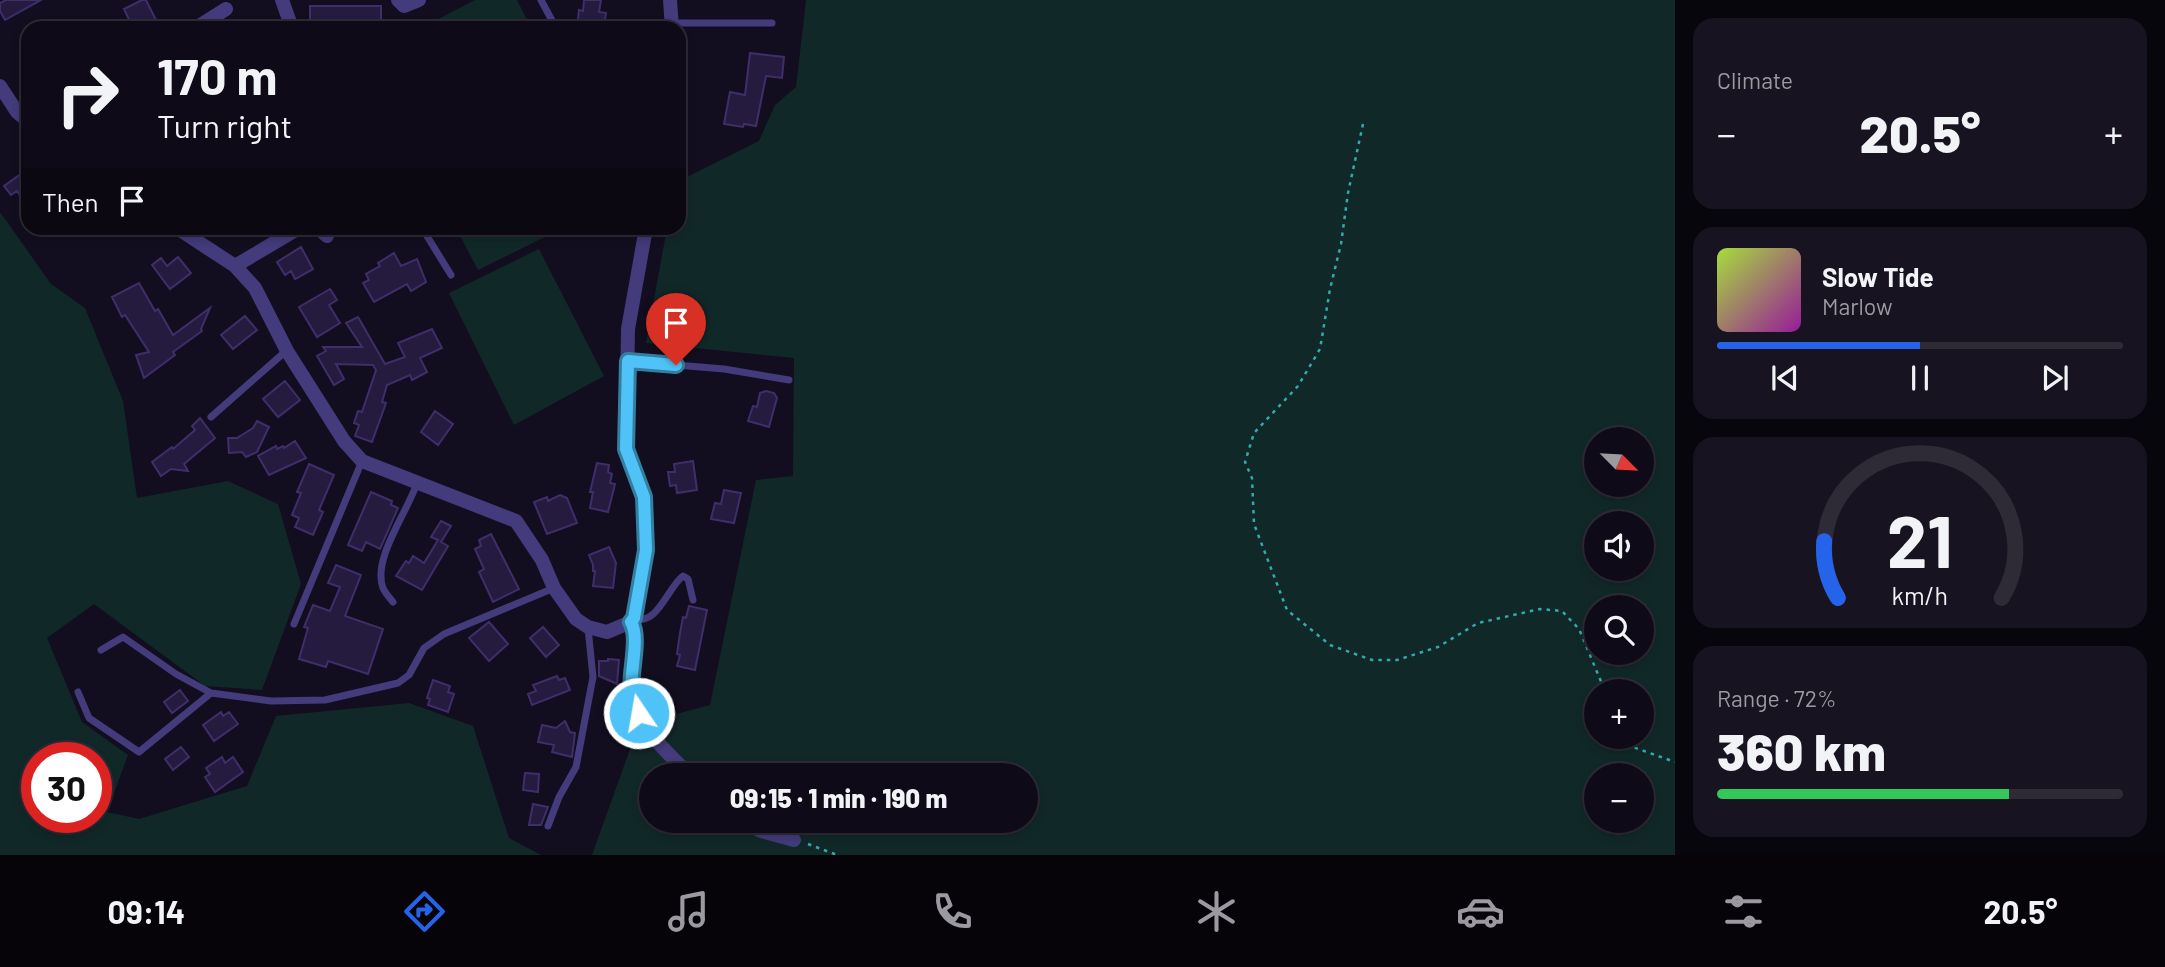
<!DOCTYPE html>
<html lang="en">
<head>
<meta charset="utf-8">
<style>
	body { margin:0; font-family:Barlow,sans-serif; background:#171320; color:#f1f3f6; height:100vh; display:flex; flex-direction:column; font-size:26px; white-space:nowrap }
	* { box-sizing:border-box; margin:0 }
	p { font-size:23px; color:#9b9aa1 }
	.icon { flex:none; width:38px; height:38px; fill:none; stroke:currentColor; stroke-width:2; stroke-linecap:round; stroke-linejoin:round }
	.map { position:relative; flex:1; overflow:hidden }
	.drawer { display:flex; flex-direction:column; gap:18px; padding:18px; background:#08060d; width:490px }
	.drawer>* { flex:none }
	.hud { position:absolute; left:21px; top:21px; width:665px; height:214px; border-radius:21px; box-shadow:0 4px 10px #0003,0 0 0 2px #2e2b36; background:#0e0a17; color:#f1f3f6; overflow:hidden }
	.needle { width:46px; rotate:114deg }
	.tools { position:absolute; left:1584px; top:427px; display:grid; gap:14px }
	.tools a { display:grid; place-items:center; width:70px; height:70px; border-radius:50%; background:#0e0a17; box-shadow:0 4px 10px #0003,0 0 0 2px #2e2b36; font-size:35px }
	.speed { position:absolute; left:21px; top:742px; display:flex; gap:14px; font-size:35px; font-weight:700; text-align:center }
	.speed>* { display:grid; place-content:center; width:91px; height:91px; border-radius:50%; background:#0e0a17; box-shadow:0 4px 10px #0003,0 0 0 2px #2e2b36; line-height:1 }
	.speed .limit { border:10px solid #d22; background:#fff; color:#111 }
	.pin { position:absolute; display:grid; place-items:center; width:60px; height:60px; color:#fff; margin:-72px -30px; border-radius:50% 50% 50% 0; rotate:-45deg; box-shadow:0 0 7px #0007 }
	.pin .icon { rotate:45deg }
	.me { position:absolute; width:77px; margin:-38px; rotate:348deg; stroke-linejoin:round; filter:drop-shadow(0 0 5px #0008) }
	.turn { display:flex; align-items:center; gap:24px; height:147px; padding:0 21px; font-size:32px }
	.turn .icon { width:91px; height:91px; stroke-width:2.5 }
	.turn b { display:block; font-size:49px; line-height:60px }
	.then { display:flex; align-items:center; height:66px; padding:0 21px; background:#0003; gap:14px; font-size:26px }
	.big { font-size:52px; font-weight:800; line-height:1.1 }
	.drawer .card { flex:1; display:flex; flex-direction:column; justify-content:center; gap:10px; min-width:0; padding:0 24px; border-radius:21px; background:#171320 }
	.drawer .dial { align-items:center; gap:0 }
	.dial svg { height:182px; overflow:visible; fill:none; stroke:#2e2b36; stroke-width:7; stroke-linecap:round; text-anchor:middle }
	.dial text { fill:#f1f3f6; stroke:none }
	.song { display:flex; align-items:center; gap:21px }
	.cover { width:84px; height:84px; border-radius:10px; background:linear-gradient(135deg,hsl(80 70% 55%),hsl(300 70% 35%)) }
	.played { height:7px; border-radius:4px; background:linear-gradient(90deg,#2563eb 50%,#2e2b36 50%) }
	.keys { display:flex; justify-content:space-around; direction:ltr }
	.heat { display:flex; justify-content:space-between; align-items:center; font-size:38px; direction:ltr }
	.charge { height:10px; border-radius:5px; background:linear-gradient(90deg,#34c759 72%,#2e2b36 0) }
	.trip { position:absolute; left:639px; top:763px; width:399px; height:70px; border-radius:35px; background:#0e0a17; box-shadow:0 4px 10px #0003,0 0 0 2px #2e2b36; font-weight:800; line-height:70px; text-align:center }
	.tabs { display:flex; height:112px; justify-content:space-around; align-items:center; background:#060409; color:#9b9aa1 }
	.tabs .icon { width:49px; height:49px }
	.tabs .selected { color:#2563eb }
	.tabs b { font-size:32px; color:#f1f3f6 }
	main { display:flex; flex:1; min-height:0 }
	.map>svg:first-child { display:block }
</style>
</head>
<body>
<main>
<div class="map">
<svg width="1675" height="855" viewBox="0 0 1675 855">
	<rect width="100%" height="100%" fill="#120e1f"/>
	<!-- green -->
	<path fill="#112829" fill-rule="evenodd" d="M475,0H517L531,28H421Z
		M806,0H1675V855H592L639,724L710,705L756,480L793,476L794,358L646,343L667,228H679V181L759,141L775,105L796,87ZM1596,439H1642V485H1596ZM1596,523H1642V569H1596ZM1596,607H1642V653H1596ZM1596,691H1642V737H1596ZM651,775H1026V821H651ZM1596,775H1642V821H1596Z
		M0,212L51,284L85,308L123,401L137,498L228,481L278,504L301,584L262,690L205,686L94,604L47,638L82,722L128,755L107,812L139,819L247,786L276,716L409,703L473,726L509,838L541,855H0ZM37,758H96V817H37Z
		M456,228H563L478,270Z
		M539,249L604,376L514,425L449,293Z"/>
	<!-- building -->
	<path fill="#251b3f" stroke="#3f2e6a" stroke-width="2" d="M6,0H41L5,20L0,11V3Z
		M142,0H146L160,28H133L124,9Z
		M584,0H601L599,12L606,13L604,25L595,24L594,28H577L579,10L583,11Z
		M310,6H381V22H310Z
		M750,53L784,57L782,78L766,76L756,126L744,124L743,127L724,124L730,92L745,95Z
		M28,169V207L17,191L11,195L4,186Z
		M301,247L313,269L295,279L291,271L285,275L277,262Z
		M394,253L401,266L417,259L426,282L411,291L407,284L374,302L363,283L369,280L366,274L380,266L378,263Z
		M178,257L191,273L170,289L152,265L161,258L167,266Z
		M139,283L155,311L158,309L173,335L210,308L201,329L202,331L173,352L175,355L144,378L136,355L149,352L125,315L122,317L112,297Z
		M330,289L337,300L329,305L340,323L317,337L299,307Z
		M245,316L257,330L233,349L221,335Z
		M358,317L385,364L405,357L398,343L432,329L442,348L420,358L427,372L412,380L410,375L387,385L382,402L386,403L372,442L355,436L359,425L354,423L358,411L362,412L376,370L373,365L336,364L344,379L334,385L317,356L326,351L323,347H362L346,323Z
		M285,381L300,400L278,417L263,399Z
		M766,391L774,393L777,398L769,427L748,421L753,406L757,407L760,393Z
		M435,411L453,424L438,445L421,432Z
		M200,418L215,438L184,464L188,471L171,469L161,476L152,462L172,447L173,449L195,430L192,426Z
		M257,421L269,427L257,452L246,457L242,452L229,453L228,438H237L253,428Z
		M295,441L306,458L269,475L258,456L276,446L277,449L283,446L284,448Z
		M693,461L697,490L677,493L676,485L670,486L668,472H675L674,464Z
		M597,463L609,465L608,472L612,474L610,483L615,484L608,512L590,508L593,492H590Z
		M309,464L334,475L319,510L323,512L313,535L295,527L299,518L292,515L301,493L297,492Z
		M724,490L741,493L734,523L711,519L715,503L721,504Z
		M371,492L392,501L391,505L398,508L380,549L366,542L362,551L348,545Z
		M560,495L567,498L577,523L547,534L534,502L547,497L548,501Z
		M441,521L451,526L441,542L448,546L422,590L396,576L406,561L409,563L413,556L424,563L438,540L431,537Z
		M491,534L519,589L493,602L479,572L484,569L475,549L481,546L479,540Z
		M609,547L616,563L613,588L593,586L595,571H593V565L589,555Z
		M336,565L361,575L345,616L383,629L368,674L328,661L326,667L299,659L308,628L304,627L313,605L330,611L340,587L328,583Z
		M689,606L707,610L695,670L677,666L680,655L677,654L680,633L683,617L686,618Z
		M489,622L508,644L489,661L469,638Z
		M543,627L559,645L546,657L530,638Z
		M608,659L619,660L617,684L599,676V661H608Z
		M557,676L559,680L565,678L570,690L532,705L528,694L536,691L533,685Z
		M433,680L450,686L448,692L454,694L448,712L428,705L430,699L427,698Z
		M180,690L188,701L172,713L164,702Z
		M221,712L223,716L229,712L238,724L214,741L203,725Z
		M565,721L570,732L575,733L572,757L552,752L554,745L538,742L542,725L556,728Z
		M181,747L189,757L173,770L165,759Z
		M222,757L225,763L233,757L243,772L215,792L205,777L210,774L206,768Z
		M525,773L539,774L538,792L523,790Z
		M533,804L548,807L541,825H529Z"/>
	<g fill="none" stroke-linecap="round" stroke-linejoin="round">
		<!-- path -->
		<path stroke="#34a9ab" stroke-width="2.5" stroke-dasharray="3.5 5" stroke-linecap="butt" d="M1363,124L1348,193L1341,244L1330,289L1320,349L1298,386L1254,433L1245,462L1252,478L1254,524L1287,610L1330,645L1372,660H1397L1438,647L1478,623L1540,609L1562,611L1579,629L1605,691
			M1623,737L1627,745L1675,762
			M808,844L837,855"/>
		<!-- service -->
		<path stroke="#433b7c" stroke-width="7" d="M541,0L556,28
			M672,23H772
			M422,228L451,275
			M628,361L724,369L789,380
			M211,417L286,351
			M393,602C390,598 385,593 383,588C372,559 407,513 417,483
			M634,618C657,627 668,587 683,576L688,579L693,600
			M294,624L362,461
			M101,650L123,637L176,674L211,693
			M78,692L89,718L139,752L211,693L271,701L325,700L398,683L409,675L424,648L444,634L554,588
			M548,826L559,797L576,767L593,677L588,628"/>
		<!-- minor -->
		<path stroke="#433b7c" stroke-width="14" d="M282,0L292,28
			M398,0L404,6L419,0
			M670,0L672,28
			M196,28L226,9
			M0,86L17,112L28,121
			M177,228L235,266L255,288L287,351L344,441L362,461L516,521L542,560L554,588L576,619L588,627L607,632L631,622
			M318,228L327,236
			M646,228L628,329L626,449L644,497L646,550L634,618L631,622C639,636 632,650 632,665C631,675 630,688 632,698C637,725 671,757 690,775
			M235,266L299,228
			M741,821L761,831L794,840"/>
	</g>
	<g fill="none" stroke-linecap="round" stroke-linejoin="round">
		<defs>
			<path id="route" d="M639,713C637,709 633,703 632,697C628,676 641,639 631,622L634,618L646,550L644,497L626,449L628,361L676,365"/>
		</defs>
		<!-- route casing -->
		<use href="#route" stroke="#337fa1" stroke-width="18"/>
		<!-- route -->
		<use href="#route" stroke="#4fc3f7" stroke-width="12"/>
	</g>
</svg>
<div class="tools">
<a><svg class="needle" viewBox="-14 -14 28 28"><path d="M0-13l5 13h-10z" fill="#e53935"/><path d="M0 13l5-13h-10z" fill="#9b9aa1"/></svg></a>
<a><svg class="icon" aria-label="sound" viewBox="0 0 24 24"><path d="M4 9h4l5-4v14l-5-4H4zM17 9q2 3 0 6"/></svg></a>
<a><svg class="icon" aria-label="search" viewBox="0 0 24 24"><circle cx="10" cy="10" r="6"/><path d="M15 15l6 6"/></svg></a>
<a>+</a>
<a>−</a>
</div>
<div class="speed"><div class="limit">30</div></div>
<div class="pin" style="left:676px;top:365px;background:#d93025"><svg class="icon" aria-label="arrive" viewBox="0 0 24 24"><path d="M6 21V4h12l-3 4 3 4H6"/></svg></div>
<svg class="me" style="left:639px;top:713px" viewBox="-20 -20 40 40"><circle r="17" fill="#4fc3f7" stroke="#fff" stroke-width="3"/><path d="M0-11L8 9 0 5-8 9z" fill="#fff"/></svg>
<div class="trip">09:15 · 1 min · 190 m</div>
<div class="hud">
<div class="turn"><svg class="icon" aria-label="right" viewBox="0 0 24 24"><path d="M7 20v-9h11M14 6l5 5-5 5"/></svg><div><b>170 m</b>Turn right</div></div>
<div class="then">Then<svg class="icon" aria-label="arrive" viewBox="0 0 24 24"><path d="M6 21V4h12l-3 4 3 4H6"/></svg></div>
</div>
</div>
<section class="drawer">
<div class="card"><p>Climate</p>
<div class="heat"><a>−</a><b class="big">20.5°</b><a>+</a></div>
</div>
<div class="card">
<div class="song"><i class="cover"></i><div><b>Slow Tide</b><p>Marlow</p></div></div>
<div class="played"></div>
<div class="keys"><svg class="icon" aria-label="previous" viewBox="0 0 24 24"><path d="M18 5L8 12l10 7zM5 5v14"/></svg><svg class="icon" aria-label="pause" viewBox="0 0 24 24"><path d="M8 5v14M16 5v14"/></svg><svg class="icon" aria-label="next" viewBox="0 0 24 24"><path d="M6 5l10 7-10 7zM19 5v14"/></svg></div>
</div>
<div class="card dial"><svg viewBox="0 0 100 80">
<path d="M14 69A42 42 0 1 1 86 69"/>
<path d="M14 69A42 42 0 0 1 8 44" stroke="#2563eb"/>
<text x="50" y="56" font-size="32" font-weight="700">21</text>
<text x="50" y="72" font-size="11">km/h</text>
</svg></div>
<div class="card"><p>Range · 72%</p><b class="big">360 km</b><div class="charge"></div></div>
</section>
</main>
<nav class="tabs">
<b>09:14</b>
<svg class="icon selected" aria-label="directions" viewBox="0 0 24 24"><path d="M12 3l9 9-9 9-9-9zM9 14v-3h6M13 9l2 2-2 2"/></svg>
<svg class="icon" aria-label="music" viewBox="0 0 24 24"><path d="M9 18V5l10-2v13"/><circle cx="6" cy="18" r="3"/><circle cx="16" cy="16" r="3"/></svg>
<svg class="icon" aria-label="phone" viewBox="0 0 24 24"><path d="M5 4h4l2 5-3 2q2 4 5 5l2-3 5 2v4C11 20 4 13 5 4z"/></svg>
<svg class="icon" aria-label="climate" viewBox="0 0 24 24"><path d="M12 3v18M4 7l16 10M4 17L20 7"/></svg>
<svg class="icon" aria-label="car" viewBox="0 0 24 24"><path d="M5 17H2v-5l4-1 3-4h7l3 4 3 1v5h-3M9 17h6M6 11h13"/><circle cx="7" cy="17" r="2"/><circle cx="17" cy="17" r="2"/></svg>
<svg class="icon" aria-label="filters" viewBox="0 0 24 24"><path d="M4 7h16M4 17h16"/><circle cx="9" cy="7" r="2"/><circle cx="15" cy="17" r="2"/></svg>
<b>20.5°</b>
</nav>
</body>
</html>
